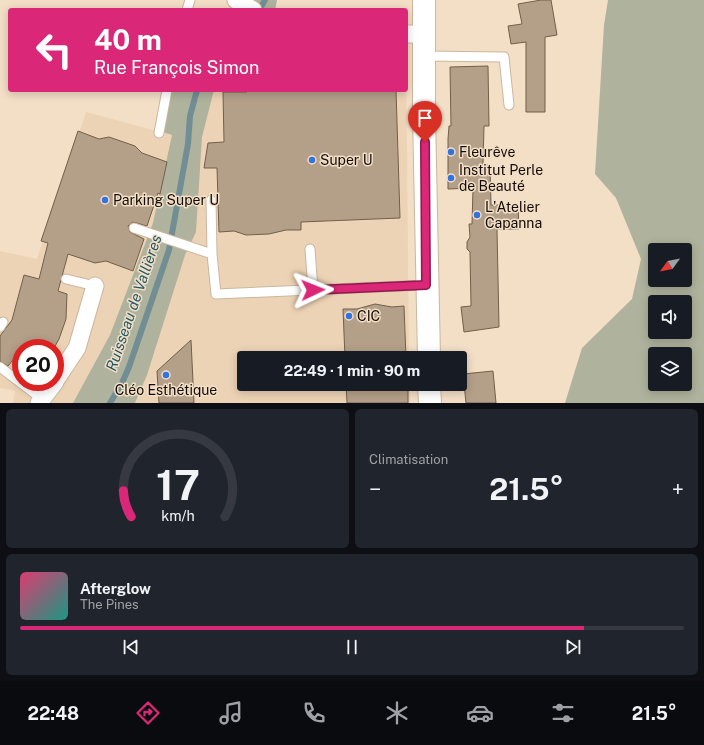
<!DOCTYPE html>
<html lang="fr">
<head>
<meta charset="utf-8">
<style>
	body { margin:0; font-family:"Public Sans",sans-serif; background:#20242c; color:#f1f3f6; height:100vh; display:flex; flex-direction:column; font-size:15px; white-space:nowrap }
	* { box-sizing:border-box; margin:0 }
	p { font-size:13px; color:#9ea1a6 }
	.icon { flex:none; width:22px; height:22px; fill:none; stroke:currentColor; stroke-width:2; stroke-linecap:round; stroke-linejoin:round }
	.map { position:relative; height:403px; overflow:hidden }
	.side { display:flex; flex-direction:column; gap:6px; padding:6px; background:#0d0f14; flex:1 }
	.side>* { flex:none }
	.banner { position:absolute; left:8px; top:8px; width:400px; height:84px; border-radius:4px; box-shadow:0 2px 10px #0003; background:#db2777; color:#fff; overflow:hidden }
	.needle { width:26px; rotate:237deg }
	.tools { position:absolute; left:648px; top:243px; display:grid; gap:8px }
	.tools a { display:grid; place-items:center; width:44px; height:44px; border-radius:4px; background:#171b24; box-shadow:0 2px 10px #0003; font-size:20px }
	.speed { position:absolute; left:12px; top:339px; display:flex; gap:8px; font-size:20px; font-weight:700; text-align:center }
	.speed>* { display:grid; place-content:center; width:52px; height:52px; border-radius:50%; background:#171b24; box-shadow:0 2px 10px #0003; line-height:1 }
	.speed .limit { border:6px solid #d22; background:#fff; color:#111 }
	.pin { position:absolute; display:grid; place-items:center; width:34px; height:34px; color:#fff; margin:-41px -17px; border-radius:50% 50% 50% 0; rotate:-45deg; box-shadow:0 0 4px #0007 }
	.pin .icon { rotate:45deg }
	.me { position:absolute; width:44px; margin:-22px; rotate:88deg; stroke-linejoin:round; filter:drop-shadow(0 0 3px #0008) }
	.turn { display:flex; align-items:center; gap:14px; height:84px; padding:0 20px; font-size:18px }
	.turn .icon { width:52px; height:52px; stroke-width:2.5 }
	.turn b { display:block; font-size:28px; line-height:34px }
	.big { font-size:30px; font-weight:700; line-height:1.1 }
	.side .tile { flex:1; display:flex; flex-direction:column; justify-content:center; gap:6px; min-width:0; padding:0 14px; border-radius:6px; background:#20242c }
	.side .dial { align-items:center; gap:0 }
	.dial svg { height:104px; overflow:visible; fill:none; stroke:#363941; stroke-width:7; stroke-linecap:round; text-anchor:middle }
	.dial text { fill:#f1f3f6; stroke:none }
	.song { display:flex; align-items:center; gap:12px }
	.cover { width:48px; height:48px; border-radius:6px; background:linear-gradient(135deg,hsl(340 70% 55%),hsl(170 70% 35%)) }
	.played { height:4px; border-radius:2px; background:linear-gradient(90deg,#db2777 85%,#363941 85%) }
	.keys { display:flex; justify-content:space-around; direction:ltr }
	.heat { display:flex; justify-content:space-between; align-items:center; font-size:22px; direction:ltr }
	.side .tiles { flex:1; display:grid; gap:6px; grid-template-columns:1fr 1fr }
	.tile:last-child { grid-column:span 2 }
	.trip { position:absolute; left:237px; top:351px; width:230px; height:40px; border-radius:4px; background:#171b24; box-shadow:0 2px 10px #0003; font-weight:700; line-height:40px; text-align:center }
	.dock { display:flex; height:64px; justify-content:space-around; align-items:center; background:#090b0e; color:#9ea1a6 }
	.dock .icon { width:28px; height:28px }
	.dock .active { color:#db2777 }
	.dock b { font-size:18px; color:#f1f3f6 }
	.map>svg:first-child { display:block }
</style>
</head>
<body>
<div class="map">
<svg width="704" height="403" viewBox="0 0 704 403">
	<rect width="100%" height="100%" fill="#f3dec6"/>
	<!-- built -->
	<path fill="#edd3b5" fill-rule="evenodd" d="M406,44L409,358H244V384H410V403H13L15,391L0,388V251L37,259L86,112L198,142L212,90H406ZM21,348H55V382H21Z"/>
	<!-- green -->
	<path fill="#afb29c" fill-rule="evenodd" d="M244,0H277L275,10H238Z
		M608,0H704V403H565L582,348L632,299L641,259L616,198L595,174L604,25ZM655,250H685V280H655ZM655,302H685V332H655ZM655,354H685V384H655Z
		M169,90H214L202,137L196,232L185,255L147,375L135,403H73L110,335L153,223L172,135L156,130Z"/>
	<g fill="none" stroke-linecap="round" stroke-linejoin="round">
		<!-- stream -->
		<path stroke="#718e94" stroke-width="6" d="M259,10L265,0
			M110,403L122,383L129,367L169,250L188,144L190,116L197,90"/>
	</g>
	<!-- building -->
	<path fill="#b4a089" stroke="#715f49" d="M541,0H551L557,35L545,37V112H526V42L511,44L508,26L522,24L518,4Z
		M488,66L489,126H484L483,165H490L491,205H518L519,229H497L499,327L464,332L461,307L471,306L470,252L467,249V242L470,237L469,224H472L473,188L448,189V139L449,126H451L450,67Z
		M247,90H396L400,218L301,222V230H286L269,234L246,235L234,231L219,232L217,168H204L208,143L224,142L223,92H247Z
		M78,131L99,139L109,137L135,146L142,153L167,162L160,194L158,193L147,226L133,222L128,226L130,232L144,239L133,271L106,261L95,263L68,254L58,291L67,294L66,319L59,339L54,348H21V366L13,360L8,366L0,361V336L12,320L24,275L39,279L48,243L41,241Z
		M375,304L392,307L404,306L406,358H345L343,309H357Z
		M191,340L194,403H159L157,371Z
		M493,371L496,403H466L463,374Z
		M346,384H408V403H347Z"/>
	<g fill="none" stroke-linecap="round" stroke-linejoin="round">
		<defs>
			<path id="lane" d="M187,10L190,0
				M424,56L504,57L509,105
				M159,133L167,90
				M211,200L212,254
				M134,228L212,254L216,294L426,285
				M310,249L313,290
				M66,279L95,286
				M0,327L3,322
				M0,367L42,399"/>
			<path id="street" d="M236,0L253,10
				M406,34H424
				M55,381L77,348L95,286
				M39,403L55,382"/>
			<path id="secondary" d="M424,0V115L429,358
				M429,384L430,403"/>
		</defs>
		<!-- lane casing -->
		<use href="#lane" stroke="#cbb79f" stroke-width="11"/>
		<!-- street casing -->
		<use href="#street" stroke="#cbb79f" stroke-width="19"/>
		<!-- secondary casing -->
		<use href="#secondary" stroke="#cbb79f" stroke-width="24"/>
		<!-- lane -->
		<use href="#lane" stroke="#fff" stroke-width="9"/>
		<!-- street -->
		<use href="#street" stroke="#fff" stroke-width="17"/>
		<!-- secondary -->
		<use href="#secondary" stroke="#fff" stroke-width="22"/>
	</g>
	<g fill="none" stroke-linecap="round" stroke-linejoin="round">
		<defs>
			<path id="route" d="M313,290L426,285L425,142"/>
		</defs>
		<!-- route casing -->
		<use href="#route" stroke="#8e194d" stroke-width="10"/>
		<!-- route -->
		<use href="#route" stroke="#db2777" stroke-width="7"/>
	</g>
	<!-- markers -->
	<g fill="#3173e0" stroke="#f3dec6" stroke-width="1.5">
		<circle cx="451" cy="152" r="4"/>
		<circle cx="312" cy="160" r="4"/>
		<circle cx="451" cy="178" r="4"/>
		<circle cx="105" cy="200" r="4"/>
		<circle cx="477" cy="215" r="4"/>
		<circle cx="349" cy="316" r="4"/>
		<circle cx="166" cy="375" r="4"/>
	</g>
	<g text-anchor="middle" stroke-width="3" stroke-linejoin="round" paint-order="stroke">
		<!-- poi labels -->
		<g font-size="14" fill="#110b04" stroke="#f3dec6" text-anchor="start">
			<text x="459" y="157">Fleurêve</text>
			<text x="320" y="165">Super U</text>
			<text x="459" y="175">Institut Perle<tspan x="459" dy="16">de Beauté</tspan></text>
			<text x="113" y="205">Parking Super U</text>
			<text x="485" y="212">L'Atelier<tspan x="485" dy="16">Capanna</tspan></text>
			<text x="357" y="321">CIC</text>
			<text x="166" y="395" text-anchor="middle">Cléo Esthétique</text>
		</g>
		<!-- water labels -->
		<g font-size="15" font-style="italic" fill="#1d5866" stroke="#f3dec6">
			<text transform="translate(134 303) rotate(-71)" y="5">Ruisseau de Vallières</text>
		</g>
	</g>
</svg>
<div class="tools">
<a><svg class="needle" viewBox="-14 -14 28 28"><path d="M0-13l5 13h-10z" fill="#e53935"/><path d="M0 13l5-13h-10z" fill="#9ea1a6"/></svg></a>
<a><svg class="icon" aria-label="sound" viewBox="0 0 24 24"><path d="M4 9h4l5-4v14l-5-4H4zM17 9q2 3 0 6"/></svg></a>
<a><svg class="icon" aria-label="layers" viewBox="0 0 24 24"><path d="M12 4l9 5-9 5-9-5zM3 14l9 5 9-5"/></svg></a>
</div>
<div class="speed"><div class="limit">20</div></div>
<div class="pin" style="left:425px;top:142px;background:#d93025"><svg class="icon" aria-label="arrive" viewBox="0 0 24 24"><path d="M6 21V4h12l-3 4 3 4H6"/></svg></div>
<svg class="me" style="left:313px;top:290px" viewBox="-20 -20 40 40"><path d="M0-17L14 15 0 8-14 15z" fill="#db2777" stroke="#fff" stroke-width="4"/></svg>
<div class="trip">22:49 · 1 min · 90 m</div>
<div class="banner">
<div class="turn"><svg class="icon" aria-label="left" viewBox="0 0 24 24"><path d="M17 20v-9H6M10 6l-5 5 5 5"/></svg><div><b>40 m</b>Rue François Simon</div></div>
</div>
</div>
<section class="side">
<div class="tiles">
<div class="tile dial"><svg viewBox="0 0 100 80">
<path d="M14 69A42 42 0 1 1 86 69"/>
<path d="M14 69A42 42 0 0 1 8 49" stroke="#db2777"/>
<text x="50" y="56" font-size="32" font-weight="700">17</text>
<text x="50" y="72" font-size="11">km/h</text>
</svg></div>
<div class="tile"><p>Climatisation</p>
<div class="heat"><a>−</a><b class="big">21.5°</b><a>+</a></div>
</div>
<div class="tile">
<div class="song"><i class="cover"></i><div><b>Afterglow</b><p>The Pines</p></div></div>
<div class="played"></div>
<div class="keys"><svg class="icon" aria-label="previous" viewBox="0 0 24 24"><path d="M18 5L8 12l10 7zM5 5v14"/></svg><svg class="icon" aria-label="pause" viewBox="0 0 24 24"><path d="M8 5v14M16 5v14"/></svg><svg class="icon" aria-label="next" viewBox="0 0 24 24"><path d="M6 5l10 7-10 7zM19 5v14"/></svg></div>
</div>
</div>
</section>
<nav class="dock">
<b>22:48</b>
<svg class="icon active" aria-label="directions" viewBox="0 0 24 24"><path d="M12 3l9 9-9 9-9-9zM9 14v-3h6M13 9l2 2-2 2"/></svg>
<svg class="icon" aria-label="music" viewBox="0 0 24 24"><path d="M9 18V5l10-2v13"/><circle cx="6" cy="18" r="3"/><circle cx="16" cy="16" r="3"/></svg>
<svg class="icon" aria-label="phone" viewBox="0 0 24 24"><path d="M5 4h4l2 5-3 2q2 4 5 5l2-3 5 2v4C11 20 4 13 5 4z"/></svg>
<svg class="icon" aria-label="climate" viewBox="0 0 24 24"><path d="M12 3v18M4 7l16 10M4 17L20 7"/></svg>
<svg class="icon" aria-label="car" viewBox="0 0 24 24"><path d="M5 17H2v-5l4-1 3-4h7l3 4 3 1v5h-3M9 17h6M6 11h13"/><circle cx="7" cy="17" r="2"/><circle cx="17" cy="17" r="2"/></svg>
<svg class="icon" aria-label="filters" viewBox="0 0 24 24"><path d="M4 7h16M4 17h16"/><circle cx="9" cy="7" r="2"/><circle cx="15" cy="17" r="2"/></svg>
<b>21.5°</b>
</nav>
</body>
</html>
